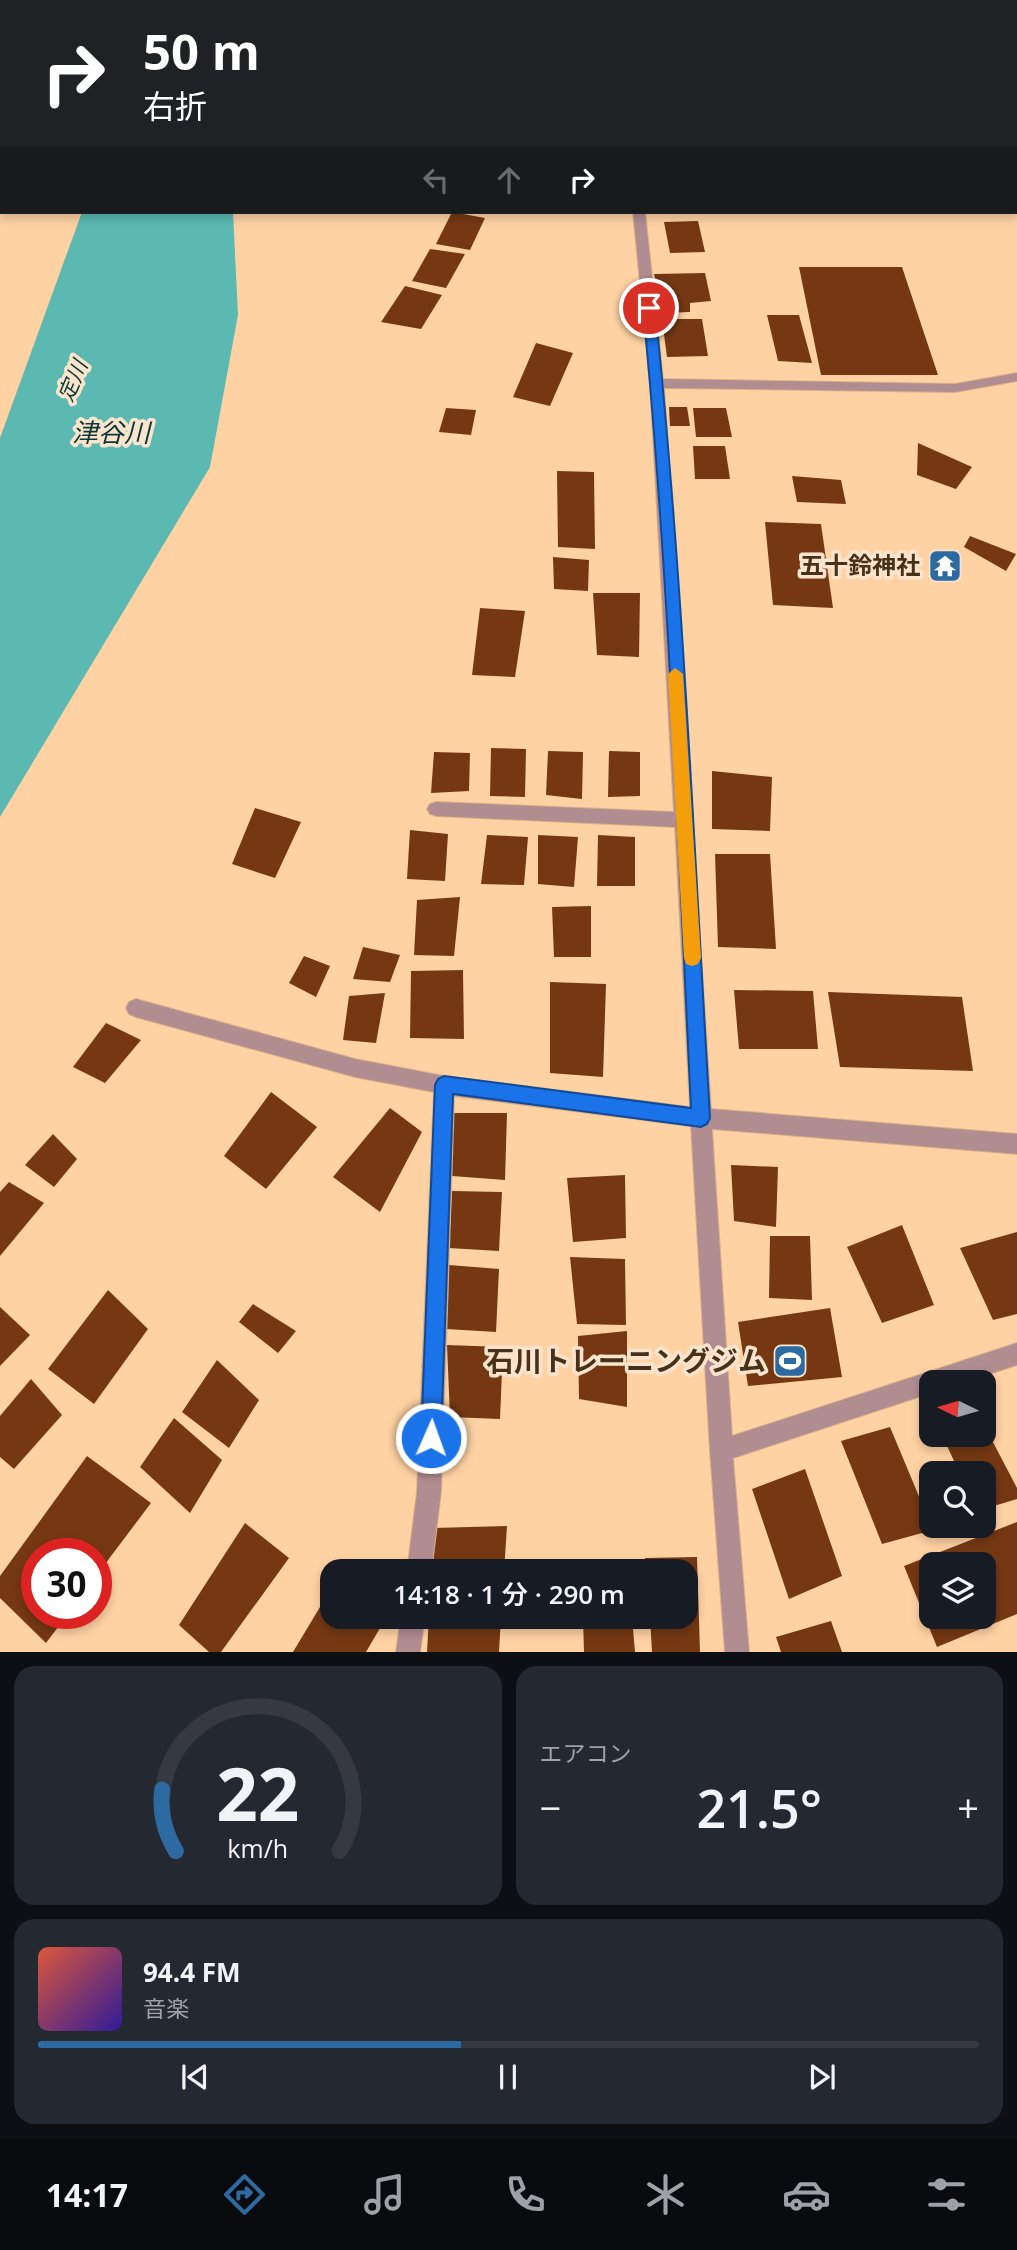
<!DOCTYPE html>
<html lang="ja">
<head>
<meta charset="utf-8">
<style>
	body { margin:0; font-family:"Open Sans","Noto Sans JP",sans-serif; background:#242831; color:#f1f3f6; height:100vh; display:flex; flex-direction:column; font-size:26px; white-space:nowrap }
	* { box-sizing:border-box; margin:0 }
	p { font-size:23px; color:#9ea1a6 }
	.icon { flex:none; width:38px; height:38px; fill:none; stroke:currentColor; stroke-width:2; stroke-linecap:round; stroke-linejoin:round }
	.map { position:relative; height:1652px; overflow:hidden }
	.panel { display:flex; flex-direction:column; gap:14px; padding:14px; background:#0d0f14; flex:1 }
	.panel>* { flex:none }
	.hud { position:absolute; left:0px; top:0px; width:1018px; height:214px; box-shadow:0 4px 10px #0003; background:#202124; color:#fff; overflow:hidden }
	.needle { width:46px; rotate:275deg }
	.fabs { position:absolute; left:919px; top:1370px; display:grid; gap:14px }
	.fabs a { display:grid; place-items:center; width:77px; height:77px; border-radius:14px; background:#171b24; box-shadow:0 4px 10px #0003; font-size:35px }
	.speed { position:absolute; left:21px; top:1538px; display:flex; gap:14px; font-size:35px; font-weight:700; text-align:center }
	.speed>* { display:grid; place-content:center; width:91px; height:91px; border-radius:50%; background:#171b24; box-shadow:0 4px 10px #0003; line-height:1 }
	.speed .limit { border:10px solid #d22; background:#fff; color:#111 }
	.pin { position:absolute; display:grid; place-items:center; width:60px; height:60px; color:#fff; margin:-30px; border:4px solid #fff; border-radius:50%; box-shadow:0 2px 7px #0007 }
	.me { position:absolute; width:77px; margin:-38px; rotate:2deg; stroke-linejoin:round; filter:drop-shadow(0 0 5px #0008) }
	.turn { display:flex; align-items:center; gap:24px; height:147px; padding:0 28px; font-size:32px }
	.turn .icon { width:91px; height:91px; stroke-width:2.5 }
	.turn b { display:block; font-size:49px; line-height:60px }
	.lanes { display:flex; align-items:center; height:66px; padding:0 28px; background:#0003; justify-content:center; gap:35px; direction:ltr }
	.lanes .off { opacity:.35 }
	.big { font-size:52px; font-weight:600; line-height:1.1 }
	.panel .tile { flex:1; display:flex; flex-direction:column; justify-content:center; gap:10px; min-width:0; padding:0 24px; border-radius:21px; background:#242831 }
	.panel .dial { align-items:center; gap:0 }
	.dial svg { height:182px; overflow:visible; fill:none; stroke:#363941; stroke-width:7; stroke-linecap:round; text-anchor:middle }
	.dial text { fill:#f1f3f6; stroke:none }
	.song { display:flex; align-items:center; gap:21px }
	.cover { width:84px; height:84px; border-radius:10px; background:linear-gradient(135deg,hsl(10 70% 55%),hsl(250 70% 35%)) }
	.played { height:7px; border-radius:4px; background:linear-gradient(90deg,#2c6aa1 45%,#363941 45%) }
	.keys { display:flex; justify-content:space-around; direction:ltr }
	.heat { display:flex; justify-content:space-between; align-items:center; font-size:38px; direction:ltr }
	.panel .tiles { flex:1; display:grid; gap:14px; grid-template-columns:1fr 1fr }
	.tile:last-child { grid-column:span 2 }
	.trip { position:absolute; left:320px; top:1559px; width:378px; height:70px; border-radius:21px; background:#171b24; box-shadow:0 4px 10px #0003; font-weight:600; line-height:70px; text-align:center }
	.menu { display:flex; height:112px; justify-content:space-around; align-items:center; background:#090b0e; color:#9ea1a6 }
	.menu .icon { width:49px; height:49px }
	.menu .active { color:#2c6aa1 }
	.menu b { font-size:32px; color:#f1f3f6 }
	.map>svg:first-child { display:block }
</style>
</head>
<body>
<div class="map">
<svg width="1017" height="1652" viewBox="0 0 1017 1652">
	<rect width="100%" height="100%" fill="#fed2a3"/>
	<!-- water -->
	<path fill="#5bb9b2" d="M82,212H233L238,315L210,467L0,817V438Z"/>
	<!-- building -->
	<path fill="#753813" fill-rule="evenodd" d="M452,212L485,218L470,250L436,244Z
		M698,221L705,252L670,253L664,222Z
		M430,249L465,254L446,288L412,281Z
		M799,267H902L938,375H821Z
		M705,273L711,301L690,303V312L663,313L654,274Z
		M405,286L442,295L421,329L381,322Z
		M767,315H799L812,363L778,361Z
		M662,319H702L708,356L667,357Z
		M536,343L573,353L550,406L513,397Z
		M669,407H687L690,426H670Z
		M446,408L476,410L471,435L439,432Z
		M693,408H726L732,437H696Z
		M918,443L972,467L956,489L917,475Z
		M693,446H725L730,479H695Z
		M557,471L594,472L595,549L558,547Z
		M792,476L841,480L846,504L797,502Z
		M765,522L821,524L833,608L773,605Z
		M970,536L1016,554L1006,571L964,547Z
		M553,557L589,560L588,591L554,589Z
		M593,593H640L639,657L597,655Z
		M480,608L525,611L515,677L472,675Z
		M491,748L526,749L525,797L490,796Z
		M548,751L583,752L582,799L546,795Z
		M609,751L640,752V796L608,797Z
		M434,752L470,753L469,791L431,793Z
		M712,771L772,777L770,831L712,829Z
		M255,808L301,822L275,878L232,864Z
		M410,830L448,834L445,881L407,879Z
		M487,835L528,837L524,885L481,884Z
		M538,835L578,837L574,887L538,884Z
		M598,835L635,837V886H597Z
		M715,854H770L776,949L718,947Z
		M460,897L454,956L414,955L417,900Z
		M591,906V957H554L552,907Z
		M363,947L400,955L390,982L353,979Z
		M304,956L330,966L316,997L289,983Z
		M463,970L464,1039L410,1038L411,971Z
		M550,982L606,984L603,1077L550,1073Z
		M734,990L813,991L818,1049H739Z
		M828,992L962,997L973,1071L840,1067Z
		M385,993L376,1043L343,1040L349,996Z
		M106,1023L141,1040L105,1083L73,1067Z
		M271,1092L317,1127L266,1189L224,1156Z
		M390,1108L422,1132L380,1212L333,1177Z
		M451,1113H507L505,1180L452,1176Z
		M53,1134L77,1159L54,1187L25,1165Z
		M731,1165L778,1167L776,1227L734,1221Z
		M625,1175L626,1238L573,1242L567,1178Z
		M9,1182L44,1203L0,1256V1192Z
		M452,1191L502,1192L499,1251L449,1248Z
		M902,1225L934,1305L882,1323L847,1247Z
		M1017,1232V1314L993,1320L960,1248Z
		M770,1236H810L812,1300L769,1298Z
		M570,1257L625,1259L626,1325L577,1324Z
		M449,1265L499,1269L496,1332L446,1329Z
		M108,1290L148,1329L94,1404L48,1369Z
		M253,1304L296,1331L278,1353L239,1322Z
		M0,1307L30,1335L0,1366Z
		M830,1308L842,1377L748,1386L738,1322Z
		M627,1331V1407L579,1399L578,1336Z
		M447,1345L503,1347L500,1419L450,1417Z
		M217,1360L259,1400L229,1448L182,1412Z
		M31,1379L62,1415L14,1469L0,1457V1416Z
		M174,1418L222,1460L190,1513L140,1467Z
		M984,1425L1017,1488V1499L984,1509V1474H960L942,1435H984Z
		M890,1427L933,1530L882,1544L841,1441Z
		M87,1456L151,1503L96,1576V1554H37V1614H68L46,1643L0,1598V1576Z
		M805,1469L842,1576L789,1599L752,1489Z
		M1017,1522V1614L937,1647L904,1566ZM931,1564H984V1617H931Z
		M245,1523L289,1558L221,1652H209L179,1625Z
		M507,1526L504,1572H431L433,1528Z
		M697,1557L700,1652H652L650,1617H686V1572H646L645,1558Z
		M332,1587V1617H376L383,1623L366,1652H293Z
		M429,1617H501L499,1652H427Z
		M583,1617H632L635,1652H584Z
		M831,1621L842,1652H781L776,1637Z"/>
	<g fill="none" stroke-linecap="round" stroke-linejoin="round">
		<defs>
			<path id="lane" d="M632,0H642L643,2H633Z"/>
			<path id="street" d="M576,0H586L587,2H577Z
				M633,212H645L663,379L955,384L1017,373V381L955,392L664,388L711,1109L1017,1134V1154L712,1129L732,1436L1017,1343V1365L964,1382H931V1393L733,1458L749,1652H725L710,1451L691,1126L454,1096L441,1492L431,1572H407L417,1492L434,1092L355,1077L136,1017L129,1014L126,1008L129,1002L136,999L355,1059L444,1076L690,1107L675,827L436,816L430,814L427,809L430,804L436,802L674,812L650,383Z
				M401,1617H425L420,1652H396Z"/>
		</defs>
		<!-- lane casing -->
		<use href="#lane" stroke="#d9b287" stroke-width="2"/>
		<!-- street casing -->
		<use href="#street" stroke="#d9b287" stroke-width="2"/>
		<!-- lane -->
		<use href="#lane" fill="#b18d92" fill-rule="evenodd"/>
		<!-- street -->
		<use href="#street" fill="#b18d92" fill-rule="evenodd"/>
	</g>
	<!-- route -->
	<path fill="#1a73e8" stroke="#114b97" stroke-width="2" d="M649,305L655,308C683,577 694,848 710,1118L707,1124L701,1127L453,1094L441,1438L438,1445L431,1448L424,1445L421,1438L435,1085L438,1079L444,1076L691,1108C678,842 669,574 643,308Z"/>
	<!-- slow -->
	<path fill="#f59e0b" d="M675,668L683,674L701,958L698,964L692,966L686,964L684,958L668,674Z"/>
	<!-- icons -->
	<defs>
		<symbol id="temple-square" viewBox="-11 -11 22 22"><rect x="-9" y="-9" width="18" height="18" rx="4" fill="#2c6aa1" stroke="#fae4cd"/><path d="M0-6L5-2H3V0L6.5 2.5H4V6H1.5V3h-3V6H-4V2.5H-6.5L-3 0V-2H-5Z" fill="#fff"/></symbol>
		<symbol id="stadium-square" viewBox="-11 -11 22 22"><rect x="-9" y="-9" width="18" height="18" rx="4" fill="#2c6aa1" stroke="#fae4cd"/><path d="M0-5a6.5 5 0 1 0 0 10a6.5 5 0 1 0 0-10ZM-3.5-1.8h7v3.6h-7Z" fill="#fff"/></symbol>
	</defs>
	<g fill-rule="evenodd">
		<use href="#temple-square" x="926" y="547" width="38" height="38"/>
		<use href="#stadium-square" x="771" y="1342" width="38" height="38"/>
	</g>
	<g text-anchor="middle" stroke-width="7" stroke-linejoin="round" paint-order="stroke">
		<!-- far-water labels -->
		<g font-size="21" font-style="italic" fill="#0a3835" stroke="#fae4cd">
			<text transform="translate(73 381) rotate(-67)" y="7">定川</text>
		</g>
		<!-- poi labels -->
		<g font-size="24" font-weight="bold" fill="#473119" stroke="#fae4cd" text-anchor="end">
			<text x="920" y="574">五十鈴神社</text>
		</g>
		<!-- water labels -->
		<g font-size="26" font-style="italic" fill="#0a3835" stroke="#fae4cd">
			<text x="111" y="442">津谷川</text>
		</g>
		<!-- near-poi labels -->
		<g font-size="28" font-weight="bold" fill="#473119" stroke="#fae4cd" text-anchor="end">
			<text x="766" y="1371">石川トレーニングジム</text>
		</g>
	</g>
</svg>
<div class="fabs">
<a><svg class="needle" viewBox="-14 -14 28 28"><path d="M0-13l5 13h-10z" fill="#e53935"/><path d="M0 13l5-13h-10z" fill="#9ea1a6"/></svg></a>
<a><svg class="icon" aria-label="search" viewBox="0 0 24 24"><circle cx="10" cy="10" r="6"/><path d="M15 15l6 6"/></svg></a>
<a><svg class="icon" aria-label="layers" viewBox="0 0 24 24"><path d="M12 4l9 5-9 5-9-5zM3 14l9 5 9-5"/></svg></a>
</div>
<div class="speed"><div class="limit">30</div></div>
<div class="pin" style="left:649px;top:308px;background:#d93025"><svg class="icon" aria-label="arrive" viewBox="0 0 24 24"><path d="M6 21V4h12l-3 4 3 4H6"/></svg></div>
<svg class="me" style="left:431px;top:1438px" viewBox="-20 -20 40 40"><circle r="17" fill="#1a73e8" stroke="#fff" stroke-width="3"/><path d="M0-11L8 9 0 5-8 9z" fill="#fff"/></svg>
<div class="trip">14:18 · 1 分 · 290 m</div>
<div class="hud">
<div class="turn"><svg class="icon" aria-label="right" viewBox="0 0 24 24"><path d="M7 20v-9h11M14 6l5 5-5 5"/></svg><div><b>50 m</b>右折</div></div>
<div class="lanes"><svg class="icon off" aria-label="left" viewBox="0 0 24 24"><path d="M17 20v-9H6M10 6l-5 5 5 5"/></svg><svg class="icon off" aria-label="ahead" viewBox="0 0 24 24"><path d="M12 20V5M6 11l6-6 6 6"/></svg><svg class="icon" aria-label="right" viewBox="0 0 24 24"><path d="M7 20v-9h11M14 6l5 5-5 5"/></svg></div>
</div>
</div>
<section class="panel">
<div class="tiles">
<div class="tile dial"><svg viewBox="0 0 100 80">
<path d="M14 69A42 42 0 1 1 86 69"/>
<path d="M14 69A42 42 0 0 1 8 42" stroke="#2c6aa1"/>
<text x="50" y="56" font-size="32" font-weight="700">22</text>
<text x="50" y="72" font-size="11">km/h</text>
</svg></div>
<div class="tile"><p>エアコン</p>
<div class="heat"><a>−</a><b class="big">21.5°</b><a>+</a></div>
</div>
<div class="tile">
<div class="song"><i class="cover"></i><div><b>94.4 FM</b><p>音楽</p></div></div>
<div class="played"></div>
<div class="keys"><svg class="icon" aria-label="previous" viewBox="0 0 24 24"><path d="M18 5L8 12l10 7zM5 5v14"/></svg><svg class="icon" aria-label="pause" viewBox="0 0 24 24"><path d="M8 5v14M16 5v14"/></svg><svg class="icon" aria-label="next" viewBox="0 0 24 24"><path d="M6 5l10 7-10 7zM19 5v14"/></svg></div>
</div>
</div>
</section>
<nav class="menu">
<b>14:17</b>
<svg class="icon active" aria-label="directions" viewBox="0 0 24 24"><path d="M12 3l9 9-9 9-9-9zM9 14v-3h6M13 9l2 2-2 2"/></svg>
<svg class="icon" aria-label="music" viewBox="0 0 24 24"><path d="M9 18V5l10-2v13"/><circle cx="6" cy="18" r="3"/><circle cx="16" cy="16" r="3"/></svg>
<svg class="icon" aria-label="phone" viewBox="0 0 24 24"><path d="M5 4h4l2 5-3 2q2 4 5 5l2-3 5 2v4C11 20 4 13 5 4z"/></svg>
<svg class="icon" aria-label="climate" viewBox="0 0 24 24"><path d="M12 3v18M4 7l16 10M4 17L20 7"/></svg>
<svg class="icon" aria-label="car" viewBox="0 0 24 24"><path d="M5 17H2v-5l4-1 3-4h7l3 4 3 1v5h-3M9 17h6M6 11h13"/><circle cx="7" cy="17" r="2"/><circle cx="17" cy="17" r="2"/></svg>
<svg class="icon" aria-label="filters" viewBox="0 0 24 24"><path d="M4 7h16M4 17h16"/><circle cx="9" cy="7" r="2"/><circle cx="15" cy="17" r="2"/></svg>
</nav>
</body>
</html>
